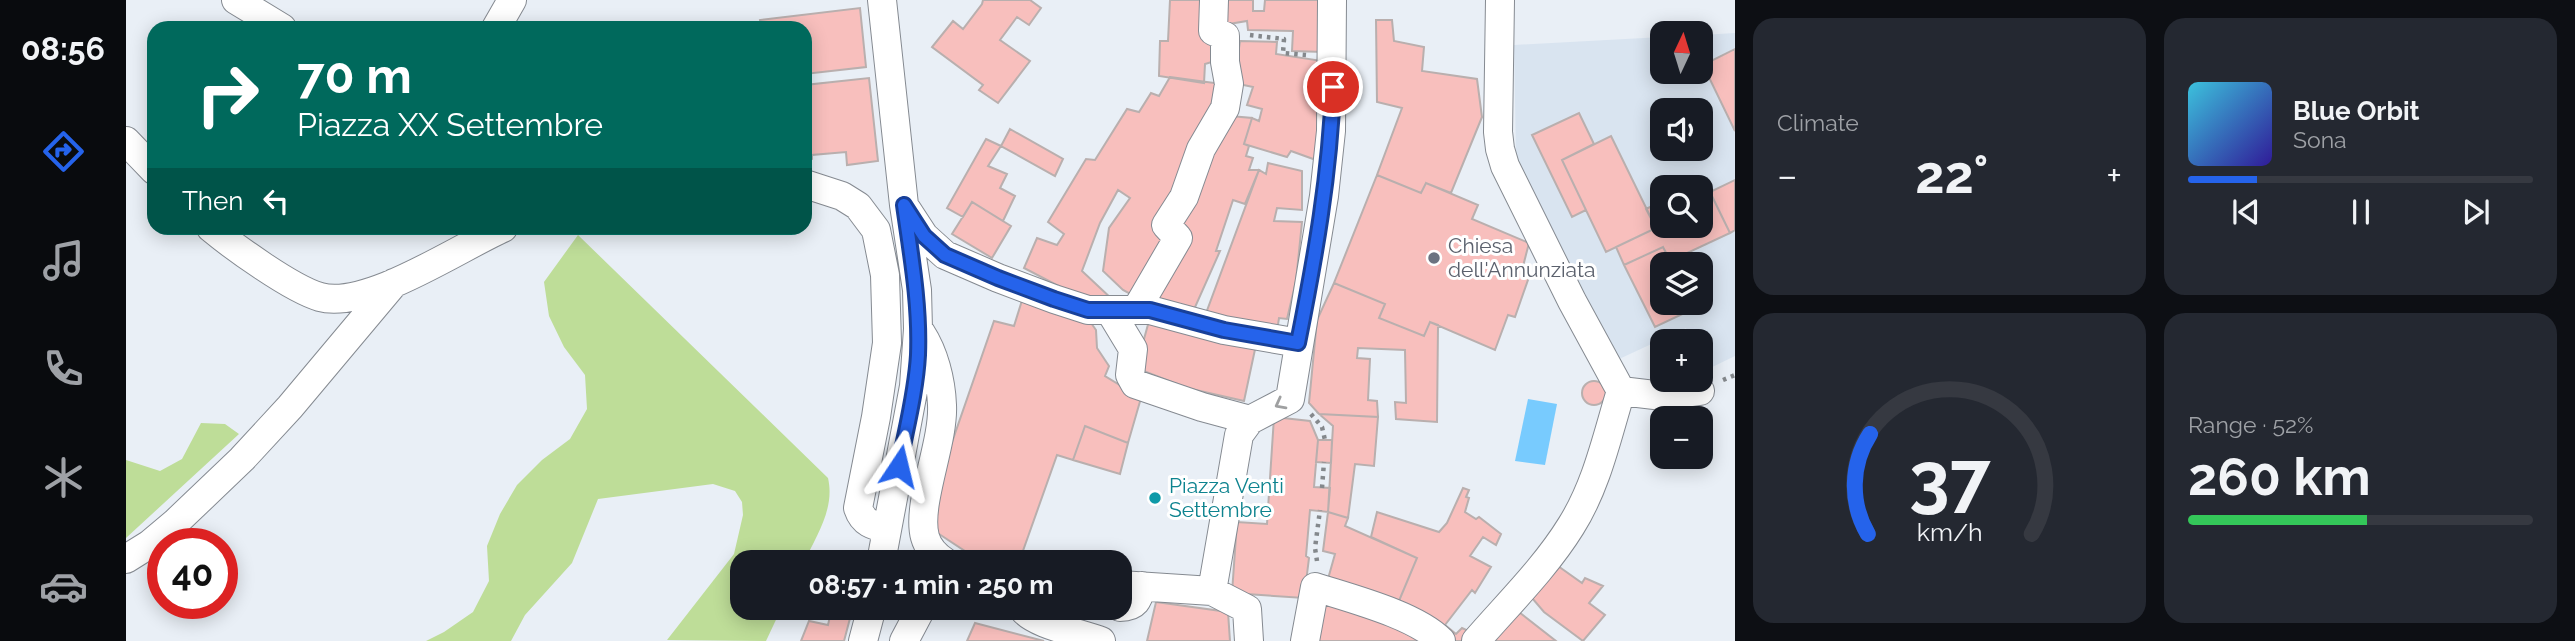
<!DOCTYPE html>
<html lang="en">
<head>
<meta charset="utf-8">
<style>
	body { margin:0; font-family:Raleway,sans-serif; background:#242831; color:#f1f3f6; height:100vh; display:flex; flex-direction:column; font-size:26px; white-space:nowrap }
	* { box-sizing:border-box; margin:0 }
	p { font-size:23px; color:#9ea1a6 }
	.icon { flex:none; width:38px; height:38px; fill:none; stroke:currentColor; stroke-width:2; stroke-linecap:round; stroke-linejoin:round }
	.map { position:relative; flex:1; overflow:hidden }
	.details { display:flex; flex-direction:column; gap:18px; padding:18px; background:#0d0f14; width:840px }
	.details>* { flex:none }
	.guide { position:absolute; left:21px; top:21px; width:665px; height:214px; border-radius:21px; box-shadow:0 4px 18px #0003; background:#00695c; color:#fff; overflow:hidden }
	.needle { width:46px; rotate:4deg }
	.tools { position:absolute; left:1524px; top:21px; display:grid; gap:14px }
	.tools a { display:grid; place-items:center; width:63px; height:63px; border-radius:14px; background:#171b24; box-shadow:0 4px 18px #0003; font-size:35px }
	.speed { position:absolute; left:21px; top:528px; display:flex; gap:14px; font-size:35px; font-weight:700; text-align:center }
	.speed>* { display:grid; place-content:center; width:91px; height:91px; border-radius:50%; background:#171b24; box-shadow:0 4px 18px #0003; line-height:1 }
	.speed .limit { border:10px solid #d22; background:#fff; color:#111 }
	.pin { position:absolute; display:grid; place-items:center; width:60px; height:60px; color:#fff; margin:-30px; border:4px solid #fff; border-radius:50%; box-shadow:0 2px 7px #0007 }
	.me { position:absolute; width:77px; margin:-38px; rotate:10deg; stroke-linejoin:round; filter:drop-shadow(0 0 5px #0008) }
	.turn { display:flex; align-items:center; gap:24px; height:147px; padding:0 35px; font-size:32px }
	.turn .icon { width:91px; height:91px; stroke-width:2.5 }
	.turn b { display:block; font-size:49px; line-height:60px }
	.then { display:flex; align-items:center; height:66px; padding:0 35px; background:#0003; gap:14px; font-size:26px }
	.big { font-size:52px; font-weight:700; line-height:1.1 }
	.details .widget { flex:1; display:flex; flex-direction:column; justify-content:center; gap:10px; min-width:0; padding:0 24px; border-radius:21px; background:#242831 }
	.details .dial { align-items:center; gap:0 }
	.dial svg { height:182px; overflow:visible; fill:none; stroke:#363941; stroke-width:7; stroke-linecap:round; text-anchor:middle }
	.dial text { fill:#f1f3f6; stroke:none }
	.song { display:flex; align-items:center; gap:21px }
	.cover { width:84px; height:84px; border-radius:10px; background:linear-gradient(135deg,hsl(190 70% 55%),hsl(250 70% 35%)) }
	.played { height:7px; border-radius:4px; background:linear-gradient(90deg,#2563eb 20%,#363941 20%) }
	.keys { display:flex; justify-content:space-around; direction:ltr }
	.heat { display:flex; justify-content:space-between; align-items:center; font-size:38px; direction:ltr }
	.charge { height:10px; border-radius:5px; background:linear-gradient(90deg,#34c759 52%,#363941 0) }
	.details .tiles { flex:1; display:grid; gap:18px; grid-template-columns:repeat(2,1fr) }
	.trip { position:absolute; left:604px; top:550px; width:402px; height:70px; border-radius:21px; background:#171b24; box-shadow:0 4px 18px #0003; font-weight:700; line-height:70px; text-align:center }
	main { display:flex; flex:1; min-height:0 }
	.menu { display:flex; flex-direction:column; width:126px; justify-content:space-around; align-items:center; background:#090b0e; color:#9ea1a6 }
	.menu .icon { width:49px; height:49px }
	.menu .selected { color:#2563eb }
	.menu b { font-size:32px; color:#f1f3f6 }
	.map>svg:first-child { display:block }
</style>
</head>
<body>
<main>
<nav class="menu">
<b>08:56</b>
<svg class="icon selected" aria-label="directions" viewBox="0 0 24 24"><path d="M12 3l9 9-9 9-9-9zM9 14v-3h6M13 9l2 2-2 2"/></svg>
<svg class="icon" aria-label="music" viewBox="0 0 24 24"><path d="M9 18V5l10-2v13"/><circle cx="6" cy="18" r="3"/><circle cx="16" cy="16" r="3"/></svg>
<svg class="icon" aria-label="phone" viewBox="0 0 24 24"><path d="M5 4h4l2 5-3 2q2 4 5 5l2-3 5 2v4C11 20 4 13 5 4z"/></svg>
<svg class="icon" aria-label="climate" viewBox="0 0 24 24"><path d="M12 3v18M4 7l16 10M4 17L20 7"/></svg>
<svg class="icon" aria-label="car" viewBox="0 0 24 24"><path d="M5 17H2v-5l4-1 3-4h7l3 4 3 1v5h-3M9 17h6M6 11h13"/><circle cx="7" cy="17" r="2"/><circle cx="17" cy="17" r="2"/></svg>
</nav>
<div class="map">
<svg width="1609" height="641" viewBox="0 0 1609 641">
	<rect width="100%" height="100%" fill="#e9eff6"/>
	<!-- built -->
	<path fill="#d9e4f0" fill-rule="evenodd" d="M1609,33V356L1578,371L1575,364V341H1566L1560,328L1491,360L1402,185L1390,155L1388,45L1536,37V72H1575V35ZM1536,110H1575V149H1536ZM1536,187H1575V226H1536ZM1536,264H1575V303H1536Z"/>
	<!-- green -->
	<path fill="#bedd98" d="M452,235L702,478C709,508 691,535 678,562H616V607H656L640,641L541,640L608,554L617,515L616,502L609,491L587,484L472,499L446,563L399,615L385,641H300L318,632L347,612L363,581L361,546L374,514L391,485L416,460L444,439L461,409L459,375L438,347L423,316L418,282Z
		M75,423L99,424L113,434L0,538V460L34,471L56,459Z"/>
	<!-- water -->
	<path fill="#78cbfe" d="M1402,399L1431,404L1419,465L1389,461Z"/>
	<!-- building -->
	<path fill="#f8bfbd" stroke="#b9afae" stroke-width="2" d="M857,0H904L915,8L903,25L891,17L874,40L904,61L872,103L853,90L857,85L806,47L827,21L837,29L856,4Z
		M1044,0H1079L1089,40V61L1079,64L1078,83L1033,76L1034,41H1042Z
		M1092,0H1127V11H1138L1139,0H1197L1198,52L1166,51L1167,31L1122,30L1121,21L1091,26Z
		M734,8L740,67L679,74V28H635L634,20Z
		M1250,20H1266L1268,41L1298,47L1296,71L1351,79L1356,117L1325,193L1300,183L1295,193L1251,175L1276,108L1251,102Z
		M1114,41L1151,42L1150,54L1196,61L1190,160L1165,151L1161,157L1118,144L1126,118L1133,121L1136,109L1121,105L1127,87L1108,83Z
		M1609,49V131L1577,65Z
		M1044,77L1096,84L1041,240L1008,296L997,290L977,271L983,228L1004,198L992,190L974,223L956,271L988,301L965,303L898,268L911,238L931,245L938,234L922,222L960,159L969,160L1001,109L1013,112L1025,93L1033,96Z
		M743,78L752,161L721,165L720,152L686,155V159L679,160V85Z
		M1453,113L1468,144L1436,160L1460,210L1446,217L1406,135Z
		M1104,116L1126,118L1118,144L1123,146L1120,156L1127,158L1123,170H1133L1119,204L1107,200L1090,251H1094L1066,314L1027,299V292Z
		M884,129L937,159L929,176L875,146Z
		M1485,136L1530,228L1480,252L1436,160Z
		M860,139L875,146L862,166L881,174L874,188L889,196L877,221L846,202L837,217L821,208Z
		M1142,163L1176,171V210L1151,208L1148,221L1176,222L1170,281L1161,319L1153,318L1151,331L1079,316L1133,170L1140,174Z
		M1251,175L1295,193L1300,183L1352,205L1346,219L1403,243L1395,274L1403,277L1389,317L1382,315L1369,350L1304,322L1298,336L1253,318L1259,304L1208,283Z
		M1578,180L1604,233L1544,261L1537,247L1498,265L1490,247L1530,228L1520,209L1536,201V226H1575V187H1564Z
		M1609,180V230L1604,233L1584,192Z
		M846,202L885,226L866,258L826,234Z
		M1537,247L1546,264H1536V303H1564L1567,309L1529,327L1498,265Z
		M1208,283L1259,304L1253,318L1298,336L1304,322L1312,325L1311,422L1270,419L1269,402L1280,403L1279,350L1232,348L1231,358L1244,359L1242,400L1251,401L1252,417L1193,414L1183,403L1191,320Z
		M898,294L958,313L970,330L971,348L983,366L979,376L1015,398L1002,443L959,426L947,460L931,455L893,562H888L842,553L807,530L806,500L868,321L888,326Z
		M1023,321L1131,340L1118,401L1061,388L1010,368Z
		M1456 393a12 12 0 1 1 24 0a12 12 0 1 1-24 0Z
		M1193,414L1252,417L1248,466L1229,464L1222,518L1202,512L1207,426Z
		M1148,417L1184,421L1192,440L1188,487L1204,488L1202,512L1184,510L1180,556L1183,558L1178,598L1106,593L1111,522L1141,524Z
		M959,426L1002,443L994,474L947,460Z
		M1192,440H1206L1205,463L1190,462Z
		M1337,488L1343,490L1340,497L1343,498L1339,512L1350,519L1353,517L1375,534L1370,545L1357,537L1344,556L1365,567L1349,593L1346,590L1319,625L1330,634L1336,628L1347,633L1340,641H1322L1270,608L1291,558L1245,537L1251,512L1313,532L1321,523Z
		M1202,512L1222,518L1219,526L1291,558L1270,608L1202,579L1209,554L1197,551Z
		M1432,566L1456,583L1459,578L1477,586L1463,603L1479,615L1457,641L1418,612L1406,598Z
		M1197,595L1233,605L1232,615L1298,634L1302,641H1190Z
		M1030,602L1102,612L1104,641H1021Z
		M706,607H727L718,641H675L683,621L702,625Z
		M1389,609L1430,641H1361Z
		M849,623L918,641H841Z"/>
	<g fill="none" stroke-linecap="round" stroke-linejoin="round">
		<defs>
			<path id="minor" d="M110,0L156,28
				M370,28L386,0
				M0,141L28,170
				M679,184L716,196L732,206L750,230L759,275L761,343L750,417L732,508C737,523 747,526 761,528
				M781,210L798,236L819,255L872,278L928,299L962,310H1024L1098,330L1173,343
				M85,228C108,247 166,289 194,297C241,310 332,248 377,228
				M1010,310L1052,238L1040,225L1058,197L1075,149L1099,108L1103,84L1099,62V36L1087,31L1088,0
				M984,311L1007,349L1004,375L1009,384L1076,407L1124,420
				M795,333C808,353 815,380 816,405C818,443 790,505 799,537C802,548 810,556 819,562
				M1495,391L1537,396L1574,391
				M0,559L24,544L49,523L116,459L164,407L268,283
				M755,562L788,386L792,329L791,290L778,205L756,0
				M994,585L1086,591
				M896,607C902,623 957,634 975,641
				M994,607C1010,607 1012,600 1016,586
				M737,641L746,607
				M778,641L796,607
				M1123,641L1121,609L1086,591L1113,435L1124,420L1164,399L1198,196L1205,131L1206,0
				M1179,641L1189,587C1223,598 1290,615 1315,641
				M1350,641C1382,604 1419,568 1445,526C1471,485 1481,436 1495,391L1446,301L1379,166L1374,149L1372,132L1374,0"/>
		</defs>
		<!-- minor casing -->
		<use href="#minor" stroke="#858a91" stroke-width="30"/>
		<!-- path -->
		<path stroke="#84888c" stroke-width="4.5" stroke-dasharray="3.5 5" stroke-linecap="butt" d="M1124,35L1158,39L1157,53L1180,55
			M1597,380L1609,375
			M1185,414L1196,427L1199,440
			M1196,488L1198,462
			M1191,561L1189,548L1194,510"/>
		<!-- minor -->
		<use href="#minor" stroke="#fff" stroke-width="28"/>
	</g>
	<!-- one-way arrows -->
	<defs><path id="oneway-chevron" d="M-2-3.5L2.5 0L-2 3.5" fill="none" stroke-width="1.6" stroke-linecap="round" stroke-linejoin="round" transform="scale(1.75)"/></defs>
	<use stroke="#9fa0a1" href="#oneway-chevron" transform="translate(1154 404) rotate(152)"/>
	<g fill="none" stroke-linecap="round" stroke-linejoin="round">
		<defs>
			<path id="route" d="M773,466C780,429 790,392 792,355C794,304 785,255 778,205L798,236L819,255L872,278L928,299L962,310H1024L1098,330L1172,343C1189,258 1204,174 1207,87"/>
		</defs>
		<!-- route casing -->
		<use href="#route" stroke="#184099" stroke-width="18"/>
		<!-- route -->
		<use href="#route" stroke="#2563eb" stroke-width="12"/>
	</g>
	<!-- markers -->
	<circle fill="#6b7280" stroke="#fff" stroke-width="2.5" cx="1308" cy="258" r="7"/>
	<circle fill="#0f9aa8" stroke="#fff" stroke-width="2.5" cx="1029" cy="498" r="7"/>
	<g text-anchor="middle" stroke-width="6" stroke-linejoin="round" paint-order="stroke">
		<!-- worship labels -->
		<g font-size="21" fill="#5b616d" stroke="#fff" text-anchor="start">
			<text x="1322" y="253">Chiesa<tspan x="1322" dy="24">dell'Annunziata</tspan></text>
		</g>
		<!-- culture labels -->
		<g font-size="21" fill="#0d838f" stroke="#fff" text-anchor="start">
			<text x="1043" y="493">Piazza Venti<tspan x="1043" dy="24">Settembre</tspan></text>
		</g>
	</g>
</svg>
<div class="tools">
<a><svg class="needle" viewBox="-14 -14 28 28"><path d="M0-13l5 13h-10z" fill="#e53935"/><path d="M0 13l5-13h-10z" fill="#9ea1a6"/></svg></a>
<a><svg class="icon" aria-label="sound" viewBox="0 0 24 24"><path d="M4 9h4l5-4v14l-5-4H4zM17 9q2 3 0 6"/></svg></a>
<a><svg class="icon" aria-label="search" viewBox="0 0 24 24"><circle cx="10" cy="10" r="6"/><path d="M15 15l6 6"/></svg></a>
<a><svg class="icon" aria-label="layers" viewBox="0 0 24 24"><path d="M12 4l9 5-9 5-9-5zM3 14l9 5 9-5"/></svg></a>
<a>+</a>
<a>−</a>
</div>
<div class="speed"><div class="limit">40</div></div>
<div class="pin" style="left:1207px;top:87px;background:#d93025"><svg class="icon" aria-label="arrive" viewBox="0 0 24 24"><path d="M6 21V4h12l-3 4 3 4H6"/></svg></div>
<svg class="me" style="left:773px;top:466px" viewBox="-20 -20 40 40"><path d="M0-17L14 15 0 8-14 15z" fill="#2563eb" stroke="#fff" stroke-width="4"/></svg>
<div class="trip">08:57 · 1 min · 250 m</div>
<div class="guide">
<div class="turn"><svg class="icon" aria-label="right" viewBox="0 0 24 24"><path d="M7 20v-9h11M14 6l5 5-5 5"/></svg><div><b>70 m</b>Piazza XX Settembre</div></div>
<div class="then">Then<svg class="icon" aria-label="left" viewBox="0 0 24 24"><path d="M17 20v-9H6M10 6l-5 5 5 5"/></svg></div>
</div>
</div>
<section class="details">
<div class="tiles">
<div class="widget"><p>Climate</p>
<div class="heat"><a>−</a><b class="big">22°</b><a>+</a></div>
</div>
<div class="widget">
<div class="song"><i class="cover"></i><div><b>Blue Orbit</b><p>Sona</p></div></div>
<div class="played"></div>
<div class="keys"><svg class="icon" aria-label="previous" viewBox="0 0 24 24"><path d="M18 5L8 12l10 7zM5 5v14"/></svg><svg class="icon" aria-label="pause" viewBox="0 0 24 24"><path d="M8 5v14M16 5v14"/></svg><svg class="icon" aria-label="next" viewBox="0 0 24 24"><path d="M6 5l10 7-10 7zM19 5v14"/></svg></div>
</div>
<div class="widget dial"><svg viewBox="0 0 100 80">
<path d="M14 69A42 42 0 1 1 86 69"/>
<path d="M14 69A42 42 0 0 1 15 25" stroke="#2563eb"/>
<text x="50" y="56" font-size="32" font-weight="700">37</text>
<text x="50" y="72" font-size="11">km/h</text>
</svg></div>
<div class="widget"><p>Range · 52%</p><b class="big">260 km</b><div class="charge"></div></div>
</div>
</section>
</main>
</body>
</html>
